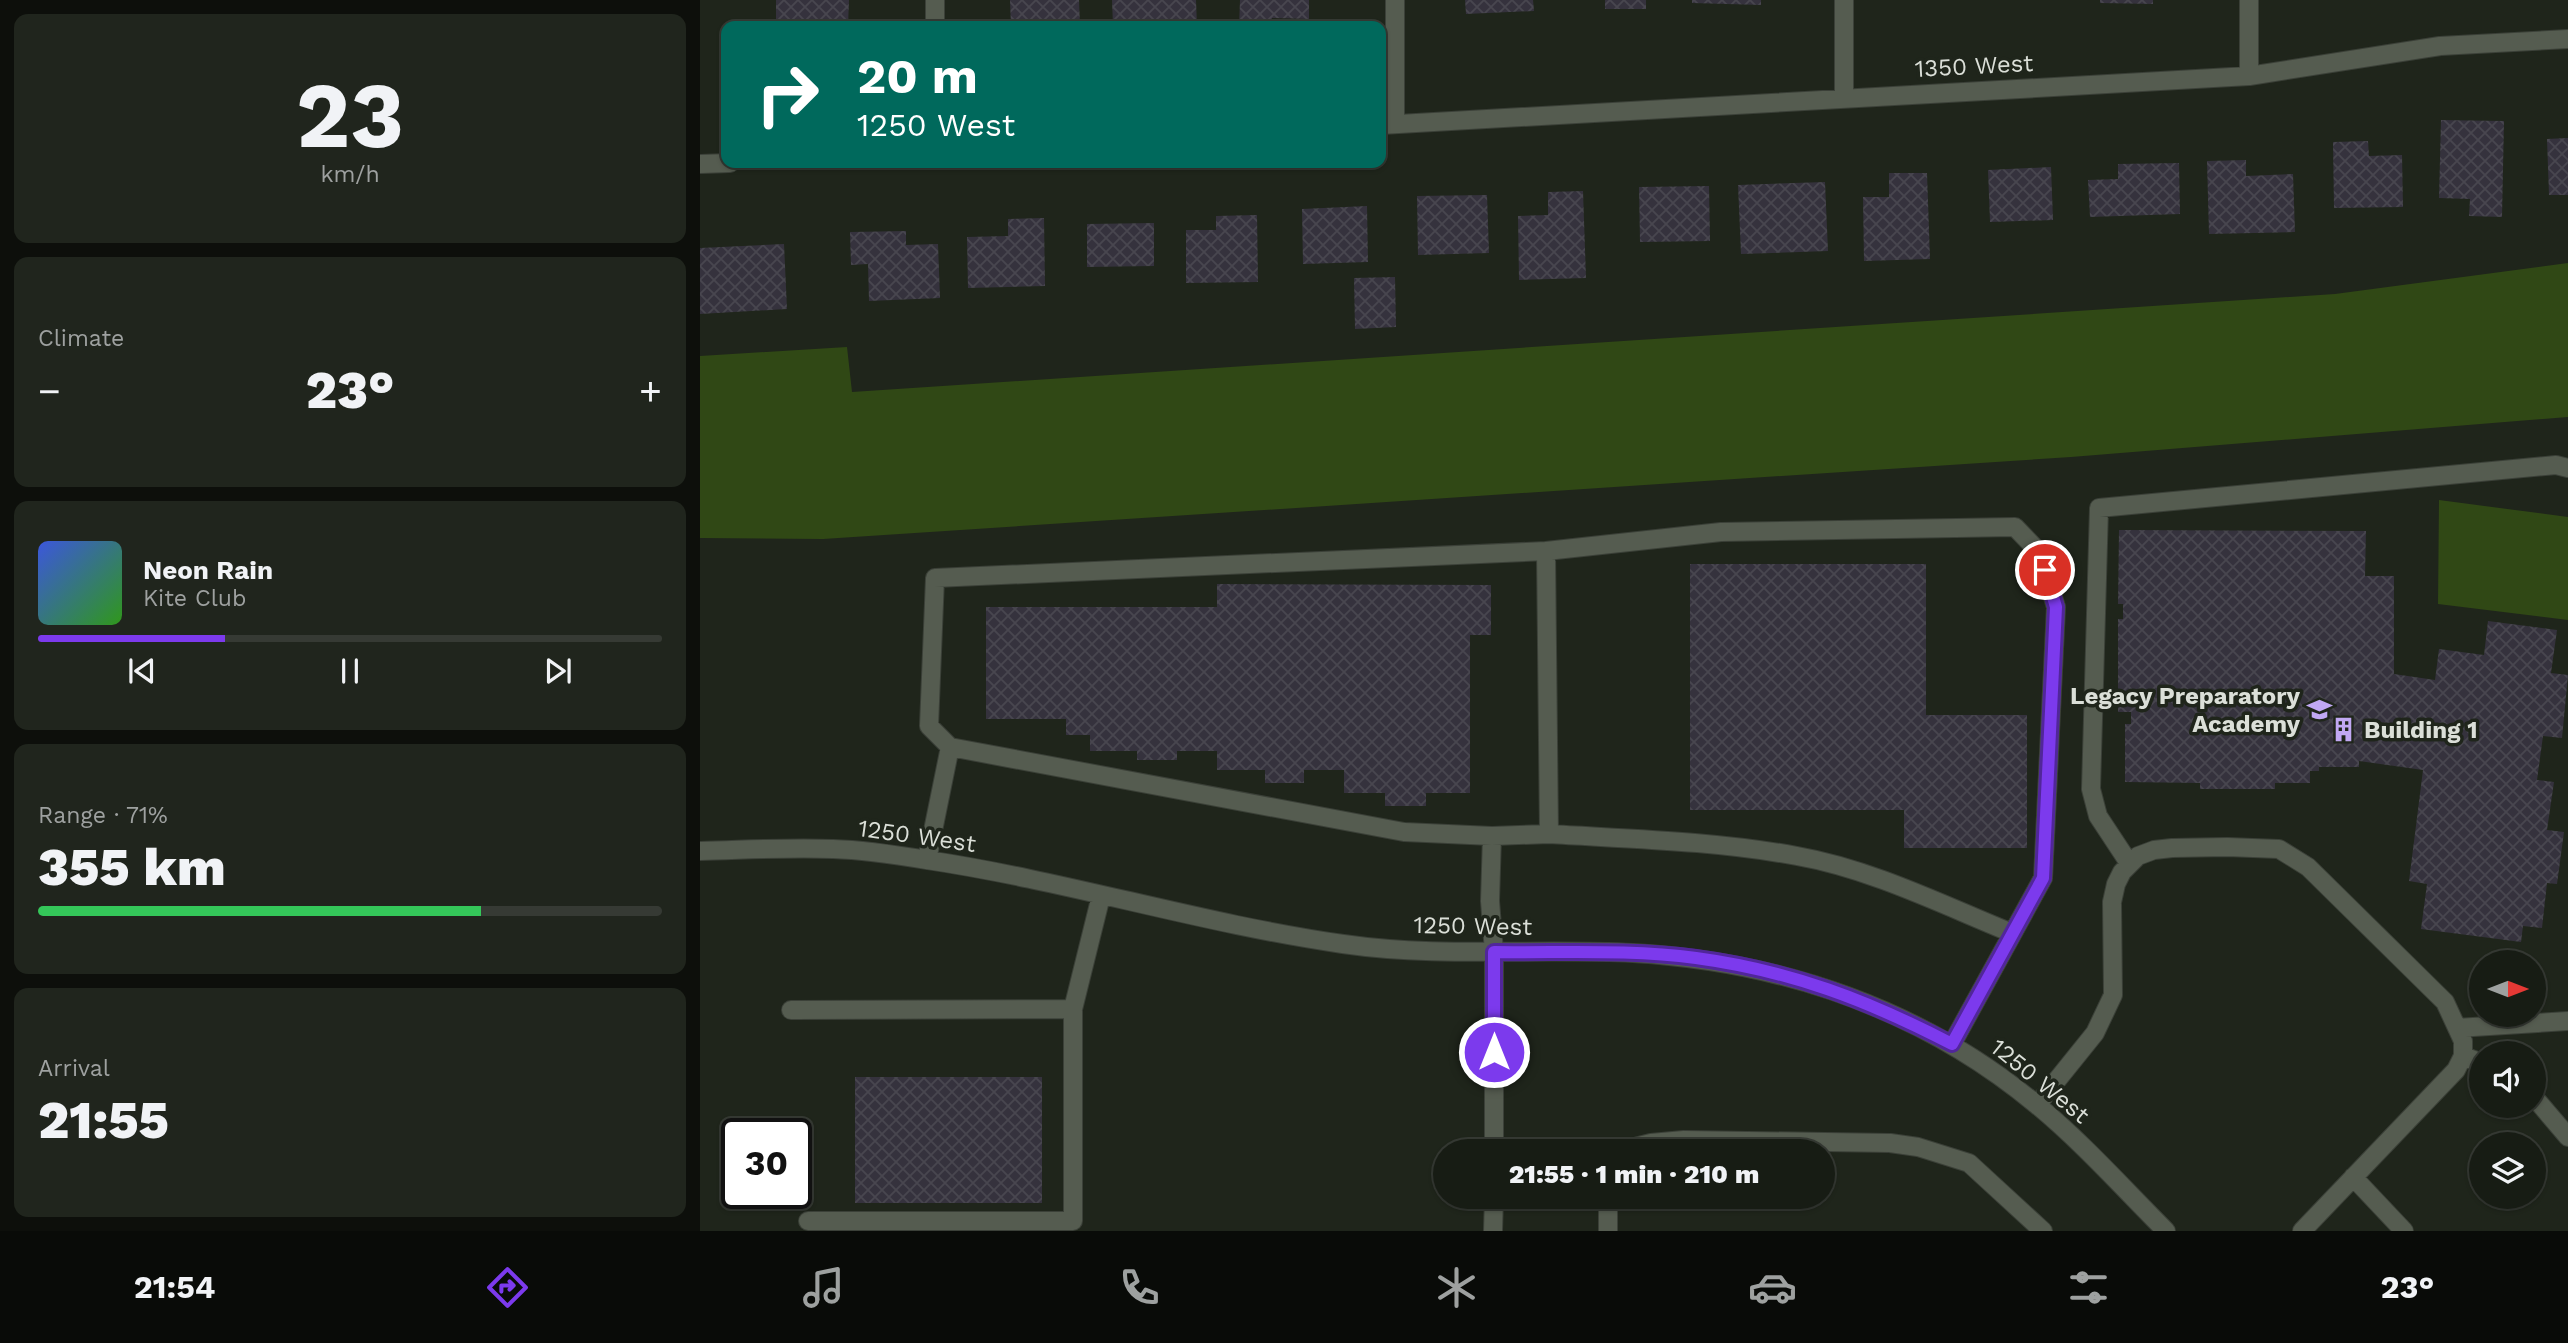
<!DOCTYPE html>
<html lang="en">
<head>
<meta charset="utf-8">
<style>
	body { margin:0; font-family:"Work Sans",sans-serif; background:#20251d; color:#f1f3f6; height:100vh; display:flex; flex-direction:column; font-size:26px; white-space:nowrap }
	* { box-sizing:border-box; margin:0 }
	p { font-size:23px; color:#9ea1a0 }
	.icon { flex:none; width:38px; height:38px; fill:none; stroke:currentColor; stroke-width:2; stroke-linecap:round; stroke-linejoin:round }
	.map { position:relative; flex:1; overflow:hidden }
	.drawer { display:flex; flex-direction:column; gap:14px; padding:14px; background:#0d0f0b; width:700px }
	.drawer>* { flex:none }
	.top-card { position:absolute; left:21px; top:21px; width:665px; height:147px; border-radius:14px; box-shadow:0 2px 5px #0004,0 0 0 2px #363a34; background:#00695c; color:#fff; overflow:hidden }
	.needle { width:46px; rotate:90deg }
	.controls { position:absolute; left:1769px; top:950px; display:grid; gap:14px }
	.controls a { display:grid; place-items:center; width:77px; height:77px; border-radius:50%; background:#171c14; box-shadow:0 2px 5px #0004,0 0 0 2px #363a34; font-size:35px }
	.speed { position:absolute; left:21px; top:1118px; display:flex; gap:14px; font-size:35px; font-weight:700; text-align:center }
	.speed>* { display:grid; place-content:center; width:91px; height:91px; border-radius:50%; background:#171c14; box-shadow:0 2px 5px #0004,0 0 0 2px #363a34; line-height:1 }
	.speed .limit { border:4px solid #111; border-radius:10px; background:#fff; color:#111 }
	.pin { position:absolute; display:grid; place-items:center; width:60px; height:60px; color:#fff; margin:-30px; border:4px solid #fff; border-radius:50%; box-shadow:0 2px 7px #0007 }
	.me { position:absolute; width:77px; margin:-38px; rotate:0deg; stroke-linejoin:round; filter:drop-shadow(0 0 5px #0008) }
	.turn { display:flex; align-items:center; gap:24px; height:147px; padding:0 21px; font-size:32px }
	.turn .icon { width:91px; height:91px; stroke-width:2.5 }
	.turn b { display:block; font-size:49px; line-height:60px }
	.big { font-size:52px; font-weight:800; line-height:1.1 }
	.drawer .tile { flex:1; display:flex; flex-direction:column; justify-content:center; gap:10px; min-width:0; padding:0 24px; border-radius:14px; background:#20251d }
	.drawer .dial { align-items:center; gap:0 }
	.dial b { font-size:91px; line-height:1 }
	.song { display:flex; align-items:center; gap:21px }
	.cover { width:84px; height:84px; border-radius:10px; background:linear-gradient(135deg,hsl(230 70% 55%),hsl(110 70% 35%)) }
	.played { height:7px; border-radius:4px; background:linear-gradient(90deg,#7c3aed 30%,#363a34 30%) }
	.keys { display:flex; justify-content:space-around; direction:ltr }
	.heat { display:flex; justify-content:space-between; align-items:center; font-size:38px; direction:ltr }
	.charge { height:10px; border-radius:5px; background:linear-gradient(90deg,#34c759 71%,#363a34 0) }
	.trip { position:absolute; left:733px; top:1139px; width:402px; height:70px; border-radius:35px; background:#171c14; box-shadow:0 2px 5px #0004,0 0 0 2px #363a34; font-weight:800; line-height:70px; text-align:center }
	.dock { display:flex; height:112px; justify-content:space-around; align-items:center; background:#090b08; color:#9ea1a0 }
	.dock .icon { width:49px; height:49px }
	.dock .current { color:#7c3aed }
	.dock b { font-size:32px; color:#f1f3f6 }
	main { display:flex; flex:1; min-height:0 }
	.map>svg:first-child { display:block }
</style>
</head>
<body>
<main>
<section class="drawer">
<div class="tile dial"><b>23</b><p>km/h</p></div>
<div class="tile"><p>Climate</p>
<div class="heat"><a>−</a><b class="big">23°</b><a>+</a></div>
</div>
<div class="tile">
<div class="song"><i class="cover"></i><div><b>Neon Rain</b><p>Kite Club</p></div></div>
<div class="played"></div>
<div class="keys"><svg class="icon" aria-label="previous" viewBox="0 0 24 24"><path d="M18 5L8 12l10 7zM5 5v14"/></svg><svg class="icon" aria-label="pause" viewBox="0 0 24 24"><path d="M8 5v14M16 5v14"/></svg><svg class="icon" aria-label="next" viewBox="0 0 24 24"><path d="M6 5l10 7-10 7zM19 5v14"/></svg></div>
</div>
<div class="tile"><p>Range · 71%</p><b class="big">355 km</b><div class="charge"></div></div>
<div class="tile"><p>Arrival</p><b class="big">21:55</b></div>
</section>
<div class="map">
<svg width="1868" height="1231" viewBox="0 0 1868 1231">
	<defs>
		<pattern id="building-cross-hatch" width="8" height="8" patternUnits="userSpaceOnUse" patternTransform="scale(1.75)"><rect width="8" height="8" fill="#35323d"/><path d="M0 0l8 8M0 8l8-8" fill="none" stroke="#48464f"/></pattern>
	</defs>
	<rect width="100%" height="100%" fill="#1f251b"/>
	<!-- green -->
	<path fill="#304815" d="M1868,263V417L1371,457L123,539L0,538V356L147,347L152,392L1635,294Z
		M1739,500L1868,517V620L1738,604Z"/>
	<!-- building -->
	<path fill="url(#building-cross-hatch)" d="M76,0H149L148,26H76Z
		M310,0H379L380,26H311Z
		M412,0H496L497,26H413Z
		M540,0H609V19L572,18V26H539Z
		M765,0H833L834,11L766,14Z
		M905,0H946V9H905Z
		M992,0H1061V5L992,3Z
		M1400,0H1453V4L1400,3Z
		M1741,120L1804,121L1802,217L1769,216L1770,199L1739,198Z
		M1868,138V195H1849L1847,139Z
		M1668,141L1669,156L1702,155L1703,207L1634,208L1633,142Z
		M1546,160V176L1593,174L1595,232L1509,234L1507,161Z
		M1479,163L1480,214L1390,217L1388,180L1418,179V164Z
		M1351,167L1353,220L1290,222L1288,170Z
		M1189,173H1227L1230,259L1164,261L1163,197H1189Z
		M1125,182L1128,251L1041,254L1038,185Z
		M1009,186L1010,241L940,242L939,187Z
		M883,191L886,278L819,280L818,216L848,215V192Z
		M787,195L789,253L718,255L717,196Z
		M667,206L668,262L603,264L602,209Z
		M557,215L558,282L486,283V230H516V216Z
		M344,218L345,286L268,288L267,237L308,236V219Z
		M454,223V266L387,267V224Z
		M206,231V245L238,244L240,298L169,301L168,264L151,265L150,232Z
		M84,244L87,309L0,314V248Z
		M695,277L696,327L655,329L654,278Z
		M1419,530L1666,531L1665,576H1694V674L1735,680L1739,649L1784,655L1788,621L1857,630L1851,673L1868,675L1862,738L1843,736L1837,780L1854,782L1847,830L1864,832L1857,884L1847,883L1842,928L1823,926L1821,942L1721,929L1727,884L1709,881L1723,770L1659,761V767H1619V771H1610V783H1575V789H1500V783L1425,782V724H1431V712H1418V619H1423V604H1418Z
		M990,564H1226V715H1327V848H1204V810H990Z
		M517,584L791,585V635H770V793H726V806H685V793H644V770H604V783H565V770H517V751H477V760H437V751H390V735H366V719H286V607H517Z
		M155,1077H342V1203H155Z"/>
	<g fill="none" stroke-linecap="round" stroke-linejoin="round">
		<defs>
			<path id="minor" d="M695,0V124
				M1144,0V98
				M235,26V0
				M1549,76V0
				M681,125L1549,76L1740,46L1868,39
				M0,164L30,163
				M846,551L1021,532L1315,527L1339,552L1356,607L1343,878L1252,1044
				M250,747L229,726L235,578L846,551L849,834L792,836
				M849,834C931,839 1016,841 1097,856C1171,869 1243,905 1312,933
				M0,851C44,850 89,847 133,849C164,850 197,855 227,860C367,881 503,924 643,944C739,958 836,948 933,953C1083,962 1220,1008 1337,1105C1383,1143 1424,1189 1466,1231
				M227,860L250,747L704,832L792,836L790,901L794,952V1152
				M1429,863L1398,816L1391,789L1399,508L1856,465L1868,468
				M91,1010L373,1009L401,896
				M1757,1028L1868,1021
				M1763,1056L1782,1063
				M1834,1097L1868,1137
				M1337,1105L1395,1033L1413,995L1412,902L1416,884L1422,872L1438,856L1454,850L1472,848L1527,847L1579,849L1608,867L1745,1002L1763,1041V1056L1756,1070L1602,1231
				M915,1152L951,1143L984,1140L1190,1143L1218,1147L1269,1163L1343,1231
				M1653,1177L1704,1231
				M908,1197V1231
				M108,1221H373V1009
				M793,1231L794,1197"/>
		</defs>
		<!-- minor casing -->
		<use href="#minor" stroke="#3b4038" stroke-width="20"/>
		<!-- minor -->
		<use href="#minor" stroke="#555c50" stroke-width="18"/>
	</g>
	<g fill="none" stroke-linecap="round" stroke-linejoin="round">
		<defs>
			<path id="route" d="M794,1052V952C861,953 930,949 996,958C1092,971 1167,1000 1252,1044L1343,878L1356,607L1345,570"/>
		</defs>
		<!-- route casing -->
		<use href="#route" stroke="#51269a" stroke-width="18"/>
		<!-- route -->
		<use href="#route" stroke="#7c3aed" stroke-width="12"/>
	</g>
	<!-- icons -->
	<defs>
		<symbol id="school-bare" viewBox="-9 -9 18 18"><path d="M0-5L7-2L0 1L-7-2ZM-4 1L0 2.5L4 1V4Q0 6-4 4Z" fill="#c1a8f3" stroke="#1f251b" stroke-width="2.5" paint-order="stroke"/></symbol>
		<symbol id="building-bare" viewBox="-9 -9 18 18"><path d="M-4-6H4V6H1V3H-1V6H-4ZM-2.5-4.3h1.7v1.8h-1.7ZM.8-4.3h1.7v1.8H.8ZM-2.5-1h1.7V.8h-1.7ZM.8-1h1.7V.8H.8Z" fill="#c1a8f3" stroke="#1f251b" stroke-width="2.5" paint-order="stroke"/></symbol>
	</defs>
	<g fill-rule="evenodd">
		<use href="#school-bare" x="1602" y="692" width="35" height="35"/>
		<use href="#building-bare" x="1626" y="712" width="35" height="35"/>
	</g>
	<g text-anchor="middle" stroke-width="7" stroke-linejoin="round" paint-order="stroke">
		<!-- street labels -->
		<g font-size="24" fill="#dbdfd8" stroke="#1f251b">
			<text transform="translate(1274 66) rotate(-3)" y="8">1350 West</text>
			<text transform="translate(217 836) rotate(8)" y="8">1250 West</text>
			<text transform="translate(773 926) rotate(1)" y="8">1250 West</text>
			<text transform="translate(1340 1081) rotate(39)" y="8">1250 West</text>
		</g>
		<!-- poi labels -->
		<g font-size="24" font-weight="bold" fill="#dbdfd8" stroke="#1f251b" text-anchor="end">
			<text x="1600" y="704">Legacy Preparatory<tspan x="1600" dy="28">Academy</tspan></text>
			<text x="1664" y="738" text-anchor="start">Building 1</text>
		</g>
	</g>
</svg>
<div class="controls">
<a><svg class="needle" viewBox="-14 -14 28 28"><path d="M0-13l5 13h-10z" fill="#e53935"/><path d="M0 13l5-13h-10z" fill="#9ea1a0"/></svg></a>
<a><svg class="icon" aria-label="sound" viewBox="0 0 24 24"><path d="M4 9h4l5-4v14l-5-4H4zM17 9q2 3 0 6"/></svg></a>
<a><svg class="icon" aria-label="layers" viewBox="0 0 24 24"><path d="M12 4l9 5-9 5-9-5zM3 14l9 5 9-5"/></svg></a>
</div>
<div class="speed"><div class="limit">30</div></div>
<div class="pin" style="left:1345px;top:570px;background:#d93025"><svg class="icon" aria-label="arrive" viewBox="0 0 24 24"><path d="M6 21V4h12l-3 4 3 4H6"/></svg></div>
<svg class="me" style="left:794px;top:1052px" viewBox="-20 -20 40 40"><circle r="17" fill="#7c3aed" stroke="#fff" stroke-width="3"/><path d="M0-11L8 9 0 5-8 9z" fill="#fff"/></svg>
<div class="trip">21:55 · 1 min · 210 m</div>
<div class="top-card">
<div class="turn"><svg class="icon" aria-label="right" viewBox="0 0 24 24"><path d="M7 20v-9h11M14 6l5 5-5 5"/></svg><div><b>20 m</b>1250 West</div></div>
</div>
</div>
</main>
<nav class="dock">
<b>21:54</b>
<svg class="icon current" aria-label="directions" viewBox="0 0 24 24"><path d="M12 3l9 9-9 9-9-9zM9 14v-3h6M13 9l2 2-2 2"/></svg>
<svg class="icon" aria-label="music" viewBox="0 0 24 24"><path d="M9 18V5l10-2v13"/><circle cx="6" cy="18" r="3"/><circle cx="16" cy="16" r="3"/></svg>
<svg class="icon" aria-label="phone" viewBox="0 0 24 24"><path d="M5 4h4l2 5-3 2q2 4 5 5l2-3 5 2v4C11 20 4 13 5 4z"/></svg>
<svg class="icon" aria-label="climate" viewBox="0 0 24 24"><path d="M12 3v18M4 7l16 10M4 17L20 7"/></svg>
<svg class="icon" aria-label="car" viewBox="0 0 24 24"><path d="M5 17H2v-5l4-1 3-4h7l3 4 3 1v5h-3M9 17h6M6 11h13"/><circle cx="7" cy="17" r="2"/><circle cx="17" cy="17" r="2"/></svg>
<svg class="icon" aria-label="filters" viewBox="0 0 24 24"><path d="M4 7h16M4 17h16"/><circle cx="9" cy="7" r="2"/><circle cx="15" cy="17" r="2"/></svg>
<b>23°</b>
</nav>
</body>
</html>
